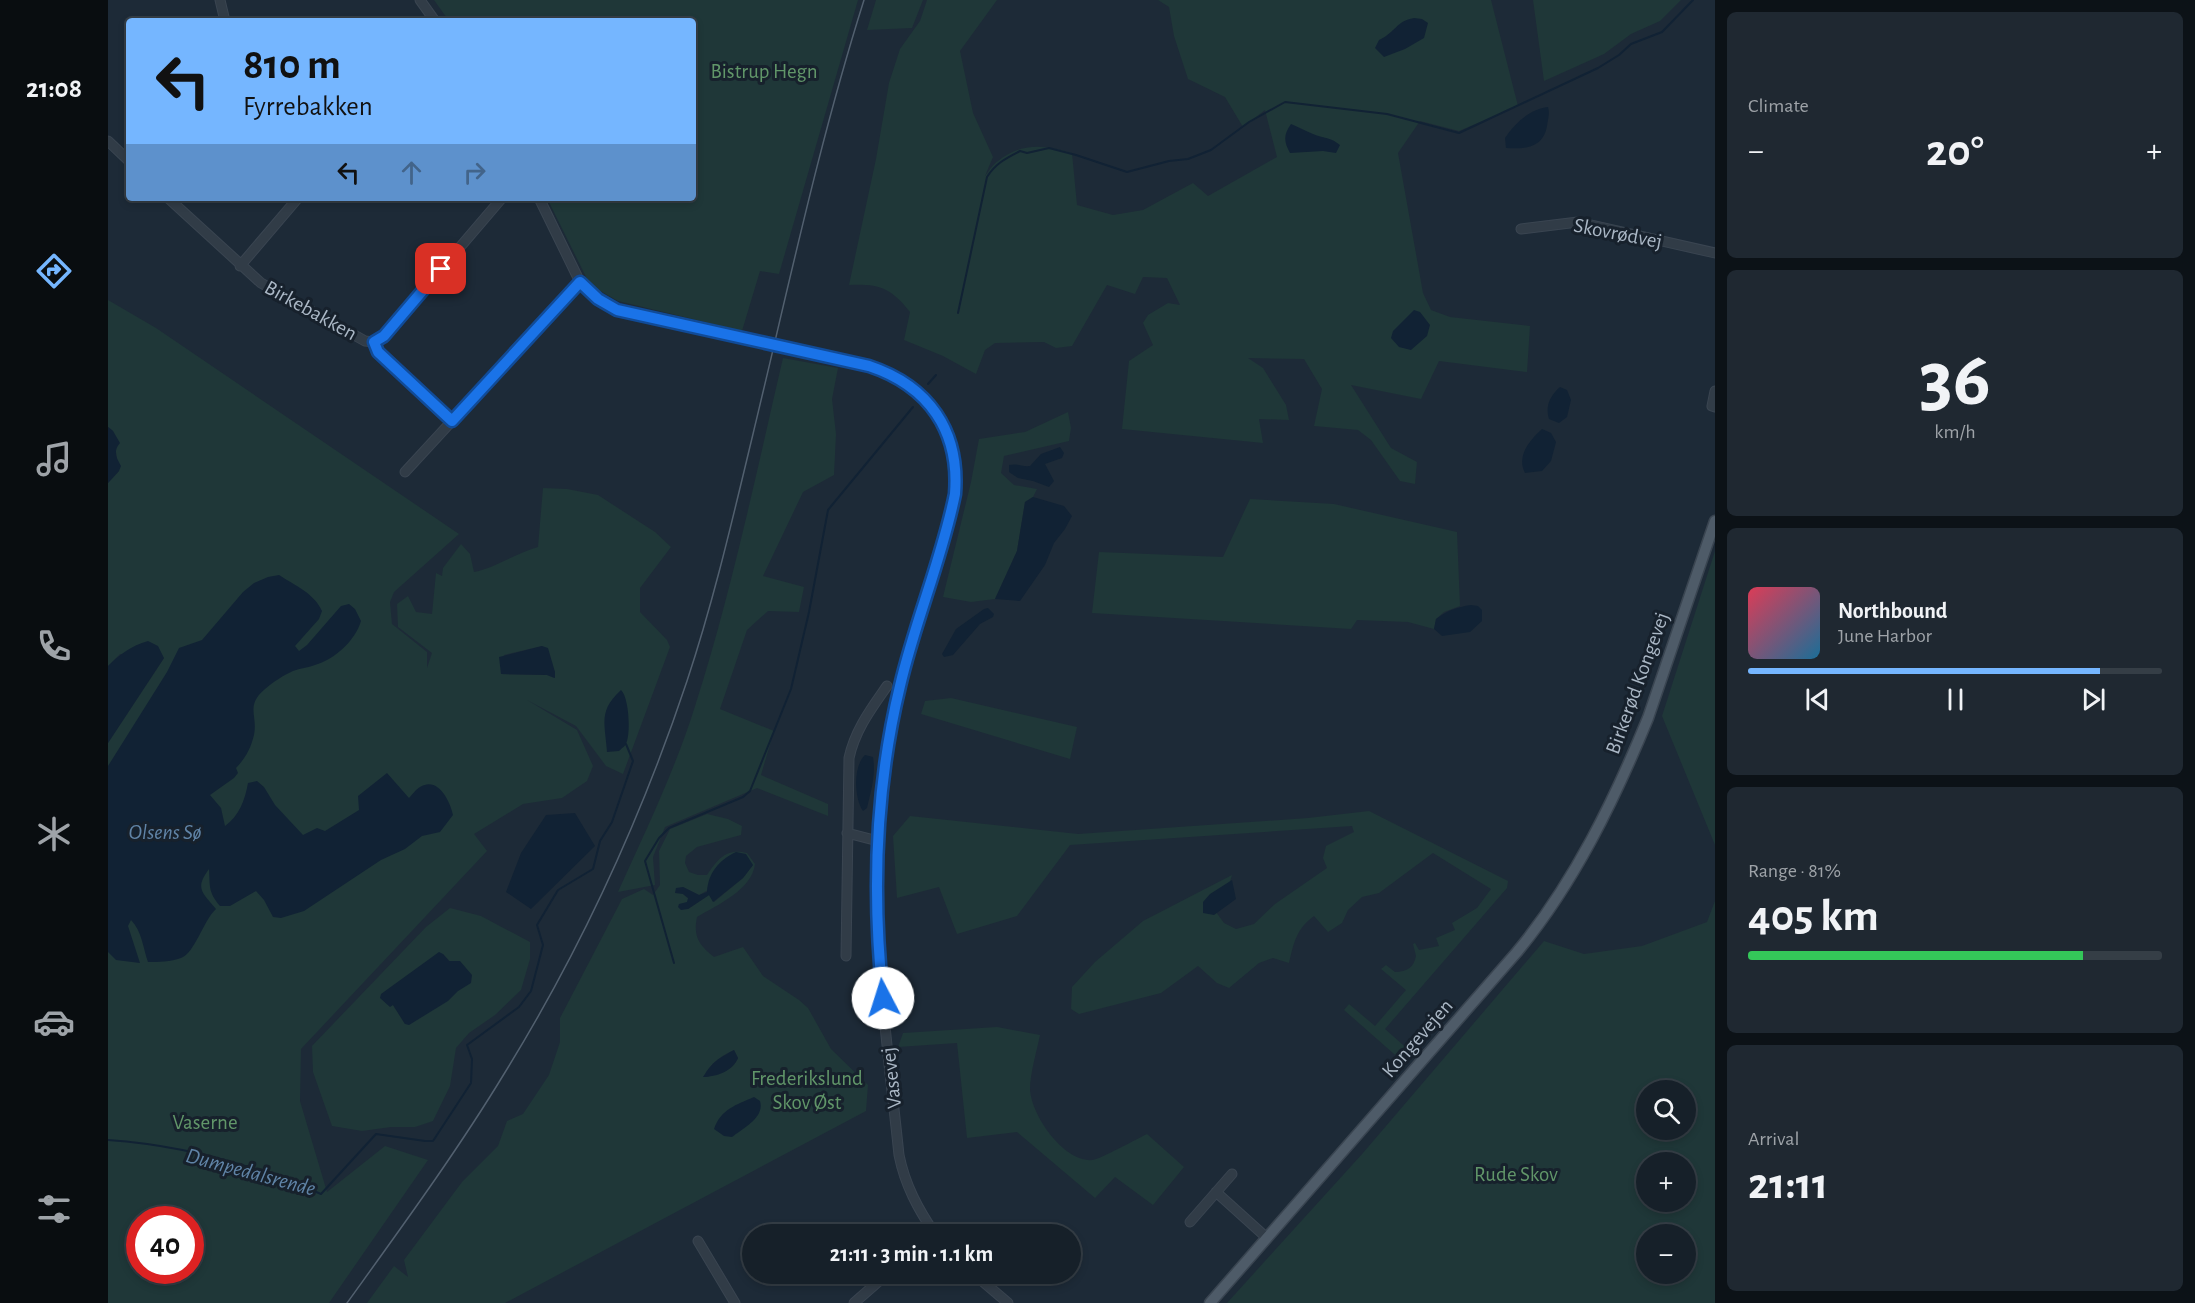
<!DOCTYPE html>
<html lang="en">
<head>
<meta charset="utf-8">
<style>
	body { margin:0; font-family:"Alegreya Sans",sans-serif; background:#1f2831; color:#f1f3f6; height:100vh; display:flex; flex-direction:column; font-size:22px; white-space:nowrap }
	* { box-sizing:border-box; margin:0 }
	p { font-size:20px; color:#9ea3a8 }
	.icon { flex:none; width:33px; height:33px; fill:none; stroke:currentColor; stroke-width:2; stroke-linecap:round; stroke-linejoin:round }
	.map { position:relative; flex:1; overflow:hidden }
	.details { display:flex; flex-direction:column; gap:12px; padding:12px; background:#0c1217; width:480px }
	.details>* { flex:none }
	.hud { position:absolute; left:18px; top:18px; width:570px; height:183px; border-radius:6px; box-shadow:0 3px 9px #0003,0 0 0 2px #353e46; background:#75b6ff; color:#111; overflow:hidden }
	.tools { position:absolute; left:1528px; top:1080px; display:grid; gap:12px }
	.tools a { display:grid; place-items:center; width:60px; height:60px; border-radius:50%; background:#162029; box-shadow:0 3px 9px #0003,0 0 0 2px #353e46; font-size:30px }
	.speed { position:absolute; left:18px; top:1206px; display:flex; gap:12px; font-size:30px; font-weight:700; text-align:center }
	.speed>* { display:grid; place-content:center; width:78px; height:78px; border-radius:50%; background:#162029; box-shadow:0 3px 9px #0003,0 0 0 2px #353e46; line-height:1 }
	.speed .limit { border:9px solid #d22; background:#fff; color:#111 }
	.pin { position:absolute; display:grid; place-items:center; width:51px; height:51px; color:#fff; margin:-26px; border-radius:12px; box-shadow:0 3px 9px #0006 }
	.me { position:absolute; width:66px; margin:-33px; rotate:355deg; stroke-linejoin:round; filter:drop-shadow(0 0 4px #0008) }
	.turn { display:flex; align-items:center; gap:21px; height:126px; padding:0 18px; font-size:27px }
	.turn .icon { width:78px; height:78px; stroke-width:2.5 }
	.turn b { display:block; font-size:42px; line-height:51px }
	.lanes { display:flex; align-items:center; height:57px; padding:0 18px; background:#0003; justify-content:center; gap:30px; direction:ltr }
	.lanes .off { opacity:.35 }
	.big { font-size:45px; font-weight:700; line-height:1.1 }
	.details .tile { flex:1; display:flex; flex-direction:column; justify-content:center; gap:9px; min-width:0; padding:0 21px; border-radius:9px; background:#1f2831 }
	.details .dial { align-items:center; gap:0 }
	.dial b { font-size:78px; line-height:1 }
	.song { display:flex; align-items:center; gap:18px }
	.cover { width:72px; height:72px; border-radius:9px; background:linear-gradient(135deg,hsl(350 70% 55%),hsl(200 70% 35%)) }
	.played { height:6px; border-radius:3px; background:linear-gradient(90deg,#75b6ff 85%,#353e46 85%) }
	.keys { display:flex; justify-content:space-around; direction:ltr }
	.heat { display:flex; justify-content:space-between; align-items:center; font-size:33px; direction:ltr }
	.charge { height:9px; border-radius:4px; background:linear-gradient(90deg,#34c759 81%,#353e46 0) }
	.trip { position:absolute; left:634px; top:1224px; width:339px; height:60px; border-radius:30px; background:#162029; box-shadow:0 3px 9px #0003,0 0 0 2px #353e46; font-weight:700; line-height:60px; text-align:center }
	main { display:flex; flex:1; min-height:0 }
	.tabs { display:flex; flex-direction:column; width:108px; justify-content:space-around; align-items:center; background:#090d10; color:#9ea3a8 }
	.tabs .icon { width:42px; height:42px }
	.tabs .selected { color:#75b6ff }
	.tabs b { font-size:27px; color:#f1f3f6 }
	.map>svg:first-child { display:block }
</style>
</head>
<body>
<main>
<nav class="tabs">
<b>21:08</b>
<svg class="icon selected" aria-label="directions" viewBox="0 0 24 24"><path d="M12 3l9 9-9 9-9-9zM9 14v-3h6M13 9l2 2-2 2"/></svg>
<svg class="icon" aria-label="music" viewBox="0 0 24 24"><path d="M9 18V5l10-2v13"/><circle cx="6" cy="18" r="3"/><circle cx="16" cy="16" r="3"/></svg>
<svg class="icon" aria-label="phone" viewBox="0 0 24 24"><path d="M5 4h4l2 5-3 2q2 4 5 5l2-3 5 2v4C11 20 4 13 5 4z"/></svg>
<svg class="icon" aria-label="climate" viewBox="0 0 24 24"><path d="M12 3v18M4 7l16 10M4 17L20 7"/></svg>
<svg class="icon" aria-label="car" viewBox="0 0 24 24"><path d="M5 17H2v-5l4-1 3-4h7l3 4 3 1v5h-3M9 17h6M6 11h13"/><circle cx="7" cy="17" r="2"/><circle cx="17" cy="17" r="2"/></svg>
<svg class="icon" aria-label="filters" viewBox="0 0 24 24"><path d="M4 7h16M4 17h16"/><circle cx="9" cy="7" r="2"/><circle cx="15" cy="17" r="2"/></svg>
</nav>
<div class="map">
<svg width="1607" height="1303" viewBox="0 0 1607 1303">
	<rect width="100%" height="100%" fill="#1d2a37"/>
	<!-- green -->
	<path fill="#1f3738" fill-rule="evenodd" d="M326,0H750L671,274L652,271L634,331L510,301L482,285L439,198H585V21H341Z
		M768,0H815L804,28L759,30Z
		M819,0H889L852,51L865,113L885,157L877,176C881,171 885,164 890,161C914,142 937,145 964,153L969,205L1005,215L1035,210L1085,183L1100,196L1169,157L1157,110L1135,127L1117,97L1080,79L1066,36L1061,7L1050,0H1383L1410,106L1351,131L1312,121L1290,153L1315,293L1323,310L1342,317L1422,326L1419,372L1331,361L1313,399L1243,385L1283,448L1309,462L1307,484L1292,481L1263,440L1250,430L1206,426L1214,389L1196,359L1140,358L1155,368L1178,405L1181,420L1151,419L1155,443L1014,429L1021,361L1045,345L1035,323L1040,315L1060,303L1072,305L1059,278L1035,277L1027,294L999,285L964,346L948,348L936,342L887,343L877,350L868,374L835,356L796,340L802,312C782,287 771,284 741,285L768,159L781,83L792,49L812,21Z
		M1425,0H1573L1552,21L1523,34L1496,54L1436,81Z
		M0,300L48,328L351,534L286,592L282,602L284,624L319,652V668L324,653L290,627L289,604L300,596L308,612L324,614L328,573L334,576L335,568L353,544L362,554L366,572C389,567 408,553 430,547L435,488L459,489L490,495L547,532L563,547L532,588V612L559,640L562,647L515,774L498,766L468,726L419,700L469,730L485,766L479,781L454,798L415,804L366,834L379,851L193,1049L192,1101L219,1192L277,1146L320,1160L221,1303H0V743L56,658L12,654L0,666V483L11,471C8,458 8,445 5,431L0,427ZM434,646L447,672L446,678L439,675L394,674L396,655ZM32,1220H82V1270H32Z
		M675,358L730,368L724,399L728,434L726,475L695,492L655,576L696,587L691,612L660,611L639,630L612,709L666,731L653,775L720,804V816L649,788L557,827L545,857L547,885L510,892C538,830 568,768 588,703C624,590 648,474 675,358Z
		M960,412L963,428L961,441L896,456L893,473L906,485L929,489L925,497L917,502L909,551L887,599L863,602L835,597L863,482L871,439L917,432Z
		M1142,499L1226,504L1349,532L1352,606L1336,612L1328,619L1326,629L1300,622L1249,620L1243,629L984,613L991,552L1115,557Z
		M1607,551V845L1554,716Z
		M843,698L969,727L962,759L813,714L817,701Z
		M1261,811L1400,881L1399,888L1277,1029L1303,1052L1294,1061L1236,1010L1241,1004L1267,1026L1298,990L1273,969L1278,965L1287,972C1299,972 1306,967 1308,956L1305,944L1307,943L1311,950L1331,946L1328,938L1347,930L1344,923L1369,908L1383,889L1325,853L1271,893L1254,897L1240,910L1234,923L1220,932L1206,916C1188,929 1186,943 1181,963L1165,958L1151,963L1121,988L1109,983L1090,966L1053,993L971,1014L963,1009L964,987L987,962L1035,921L1124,875L1121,885L1102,904L1116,923L1128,929L1146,924L1167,904L1219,868L1215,858L1218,846L1246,832L1244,826L962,845L909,916L849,934L831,887L789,898L785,836L802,816L970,834L1200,818Z
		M599,814L620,819L634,826L633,835L589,847L578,856L577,863L581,872L590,875H599C610,859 618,848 639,853L647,864C644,890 609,905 589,917C585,937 591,945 606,957L635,947L655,976L691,1000L700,1008L723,1049L760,1085L758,1111L397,1303H259L286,1266L300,1277L296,1260L354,1182L390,1146L399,1121L415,1114L441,1075L452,1042V1018L514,899L536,889L545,895L552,885L551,851L562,829ZM645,865L635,878L606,902L601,895L580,909V898L575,894V887L591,895ZM626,1050L630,1058C624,1072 609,1074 596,1077C603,1062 612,1057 626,1050Z
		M1607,901V1303H1119L1255,1153L1436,941L1476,954L1534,946L1599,922ZM1539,1090H1578V1130H1539ZM1539,1162H1578V1202H1539ZM1539,1234H1578V1274H1539Z
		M342,908L373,916L422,942V959L413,990L387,1015L361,1033L348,1048L342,1086L325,1121L307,1127H283L254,1131L224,1126L205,1072L204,1046L318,927ZM335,954L362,983L297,1024L285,1005Z
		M889,1027L932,1035C929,1050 922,1074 922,1089C923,1115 956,1163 985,1160C992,1159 1029,1139 1039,1134L1076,1167L1045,1205L1007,1177L987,1198L909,1132L859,1138L849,1043L790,1047L795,1033Z"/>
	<!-- water -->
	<path fill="#112234" d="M1306,18L1314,19L1320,23L1316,38L1297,49L1276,57L1267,48L1271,40C1288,32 1288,21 1306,18Z
		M1440,107C1442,113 1440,119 1439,126C1435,148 1418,149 1398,148L1397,138C1407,123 1422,109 1440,107Z
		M1183,124C1191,127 1197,131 1205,134C1216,139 1221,136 1232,145L1228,153L1215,151L1182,153C1176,142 1175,135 1183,124Z
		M1306,310L1312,312L1322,325L1319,336L1303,350L1291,347L1283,338L1285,331Z
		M1452,387L1459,390L1463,400L1459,417L1451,423L1441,419C1437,406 1442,396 1452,387Z
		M0,427L5,431L12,443C5,451 8,457 13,466L11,471L0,483Z
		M1434,429L1443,433L1448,442L1443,461L1434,471L1417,473C1408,456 1422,440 1434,429Z
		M952,447L956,453L954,458L937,464L946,481L941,487L925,481L910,478L901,472V465C909,463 914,467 922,466L933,454Z
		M925,497L956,506L964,516L957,529L946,543L937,565L912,601L887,599L909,551L917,502Z
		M171,575C186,585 206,593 214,611L211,619L187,646L191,651L199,645L233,606L241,604L247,609L253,621C247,641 227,659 207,665C200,668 192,668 185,671C176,675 165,682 157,689C137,706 150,715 146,735C143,748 137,759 128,768L130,773L126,778L102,795L113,808L117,826C131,816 137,800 140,783L149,781L156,787L167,805L195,835L209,828L217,831L251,810L250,796L279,773L301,798C304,795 308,789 312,787C330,776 342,801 345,815L332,832L314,836L297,849L273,860L196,911L173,918L165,917L156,900L148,891L122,906H112C100,892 102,886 101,869C86,889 95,893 108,909C95,921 87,953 73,958C63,962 50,962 40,962C35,948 34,931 23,920L20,926L32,963L8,960L0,952V766L59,672L71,648L94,640L135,592L146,583L160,577Z
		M1363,605L1370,606L1374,610V621L1362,632L1334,636L1326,629L1328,619C1338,611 1349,607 1363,605Z
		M880,608L886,614L885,617L872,624L845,655L836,657L834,654L848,629L876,609Z
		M40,641L50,646L56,658L0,743V666C12,654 23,646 40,641Z
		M434,646L440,648L447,672V678L439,675L393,674L391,657Z
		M513,690C521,697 523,733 518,744C518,745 512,750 511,751L499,752C497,723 490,711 513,690Z
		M757,755L765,757C768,775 763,791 759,808L755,811C746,798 745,766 757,755Z
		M467,813L487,846L423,909L398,892L413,853L438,815Z
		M628,852L638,854L645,865L635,878L605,902L601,895L580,909L573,910L570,907L571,904L579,902L580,898L575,894L567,893L568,888L575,887L591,895L599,892C600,873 611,860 628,852Z
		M1124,880L1128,899L1106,915L1095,913V902L1102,894Z
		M331,952L335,954L341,961H352L364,975L363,983L350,991L340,1001L301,1025L297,1024L285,1005L282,1007L272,998L273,994Z
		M626,1050L630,1058C625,1071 608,1077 595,1077C605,1061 610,1059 626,1050Z
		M646,1097L652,1101C657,1117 636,1128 624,1137L616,1136L606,1129C613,1109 628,1105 646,1097Z"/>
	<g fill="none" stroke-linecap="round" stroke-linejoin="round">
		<!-- stream -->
		<path stroke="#112234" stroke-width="2" d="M850,313L879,177C887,164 898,158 912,151L919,153L941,148L968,155L1019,172L1061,161L1080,159L1103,150L1141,122L1177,102L1279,114L1351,133L1490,68L1511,55L1523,44L1554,32L1585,0
			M820,384L828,375
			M566,963L537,861L551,838L561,828L635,797L642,791L683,689L701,612L720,510L805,407
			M0,1140C73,1145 146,1165 213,1194L268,1134L317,1141H325L363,1083L364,1059L359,1045L411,1007L423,991L435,945L429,925L450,890L485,869L492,841L504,822L525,761L518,744"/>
		<defs>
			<path id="minor" d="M112,0L117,21
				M312,0L327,21
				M0,141L21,161
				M60,198L153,283L257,341L266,342L270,352L344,421
				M431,198L472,282L490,299L509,310L761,366C821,386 852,430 847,494C834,559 807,621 792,686C787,706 783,727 780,748C755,883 777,1020 791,1155C797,1185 810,1209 827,1234
				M1413,229L1470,222L1607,253
				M132,266L190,198
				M266,342L276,336L394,198
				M1607,391L1604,406L1607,407
				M297,472L472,282
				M739,833L770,841
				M738,956L741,758C747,730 763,709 779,686
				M1108,1192L1159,1238
				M1082,1222L1124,1174
				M590,1241L627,1303
				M866,1274L900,1303
				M746,1303L779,1274"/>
			<path id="major" d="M1102,1303L1409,952C1466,883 1506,801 1540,718L1607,521"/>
		</defs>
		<!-- minor casing -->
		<use href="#minor" stroke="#3a4551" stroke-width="11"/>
		<!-- major casing -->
		<use href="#major" stroke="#3a4551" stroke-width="13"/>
		<!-- minor -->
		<use href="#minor" stroke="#313c47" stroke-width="9"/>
		<!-- major -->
		<use href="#major" stroke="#4e5b68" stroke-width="10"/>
		<!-- tram -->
		<path stroke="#52606f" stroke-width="1.5" d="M239,1303C293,1228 348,1153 396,1074C472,951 533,819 579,681C606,600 625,517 645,434C680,289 711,142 756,0"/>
	</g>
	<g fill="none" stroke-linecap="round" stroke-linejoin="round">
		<defs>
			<path id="route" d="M333,269L276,336L266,342L270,352L344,421L472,282L490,299L509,310L761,366C821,386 852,431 847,494C834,559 807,621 792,686C767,789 764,894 775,998"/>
		</defs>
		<!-- route casing -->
		<use href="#route" stroke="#114b97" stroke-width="15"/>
		<!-- route -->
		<use href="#route" stroke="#1a73e8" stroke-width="10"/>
	</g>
	<g text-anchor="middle" stroke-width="6" stroke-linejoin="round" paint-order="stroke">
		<!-- park labels -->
		<g font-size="21" fill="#619669" stroke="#17212c">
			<text x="656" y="78">Bistrup Hegn</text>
			<text x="699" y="1085">Frederikslund<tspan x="699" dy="24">Skov Øst</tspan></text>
			<text x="97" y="1129">Vaserne</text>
			<text x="1408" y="1181">Rude Skov</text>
		</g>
		<!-- street labels -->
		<g font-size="21" fill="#aab7c5" stroke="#17212c">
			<text transform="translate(1510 233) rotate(11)" y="7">Skovrødvej</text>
			<text transform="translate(203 310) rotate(29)" y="7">Birkebakken</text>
			<text transform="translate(1529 683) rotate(-70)" y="7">Birkerød Kongevej</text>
			<text transform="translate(1309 1038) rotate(-49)" y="7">Kongevejen</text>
			<text transform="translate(783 1078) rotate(-96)" y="7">Vasevej</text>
		</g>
		<!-- water labels -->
		<g font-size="22" font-style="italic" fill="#6084a7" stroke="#17212c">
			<text x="57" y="839">Olsens Sø</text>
			<text transform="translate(143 1171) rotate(15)" y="8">Dumpedalsrende</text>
		</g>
	</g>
</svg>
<div class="tools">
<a><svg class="icon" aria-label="search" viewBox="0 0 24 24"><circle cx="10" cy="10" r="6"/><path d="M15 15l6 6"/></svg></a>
<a>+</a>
<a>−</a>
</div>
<div class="speed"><div class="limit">40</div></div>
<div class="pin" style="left:333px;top:269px;background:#d93025"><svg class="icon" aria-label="arrive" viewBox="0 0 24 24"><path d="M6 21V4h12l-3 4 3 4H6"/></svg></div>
<svg class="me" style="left:775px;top:998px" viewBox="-20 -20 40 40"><circle r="19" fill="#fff"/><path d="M0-13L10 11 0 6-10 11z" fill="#1a73e8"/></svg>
<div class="trip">21:11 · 3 min · 1.1 km</div>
<div class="hud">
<div class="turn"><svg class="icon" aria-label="left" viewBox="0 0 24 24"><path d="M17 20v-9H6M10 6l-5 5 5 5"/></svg><div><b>810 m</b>Fyrrebakken</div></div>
<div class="lanes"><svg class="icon" aria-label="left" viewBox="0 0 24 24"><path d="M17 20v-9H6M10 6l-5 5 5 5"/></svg><svg class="icon off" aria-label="ahead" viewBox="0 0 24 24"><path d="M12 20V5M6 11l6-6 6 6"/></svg><svg class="icon off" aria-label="right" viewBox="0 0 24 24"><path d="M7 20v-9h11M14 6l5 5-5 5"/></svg></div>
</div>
</div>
<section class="details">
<div class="tile"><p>Climate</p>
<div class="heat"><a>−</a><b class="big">20°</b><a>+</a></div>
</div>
<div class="tile dial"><b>36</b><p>km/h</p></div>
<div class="tile">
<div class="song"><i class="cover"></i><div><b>Northbound</b><p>June Harbor</p></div></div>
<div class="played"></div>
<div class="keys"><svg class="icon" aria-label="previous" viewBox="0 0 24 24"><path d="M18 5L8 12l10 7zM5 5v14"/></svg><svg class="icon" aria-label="pause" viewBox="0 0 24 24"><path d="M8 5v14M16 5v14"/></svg><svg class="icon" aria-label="next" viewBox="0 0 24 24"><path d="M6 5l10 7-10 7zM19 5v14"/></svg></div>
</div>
<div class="tile"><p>Range · 81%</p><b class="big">405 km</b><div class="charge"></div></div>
<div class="tile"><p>Arrival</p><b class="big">21:11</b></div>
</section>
</main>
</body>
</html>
